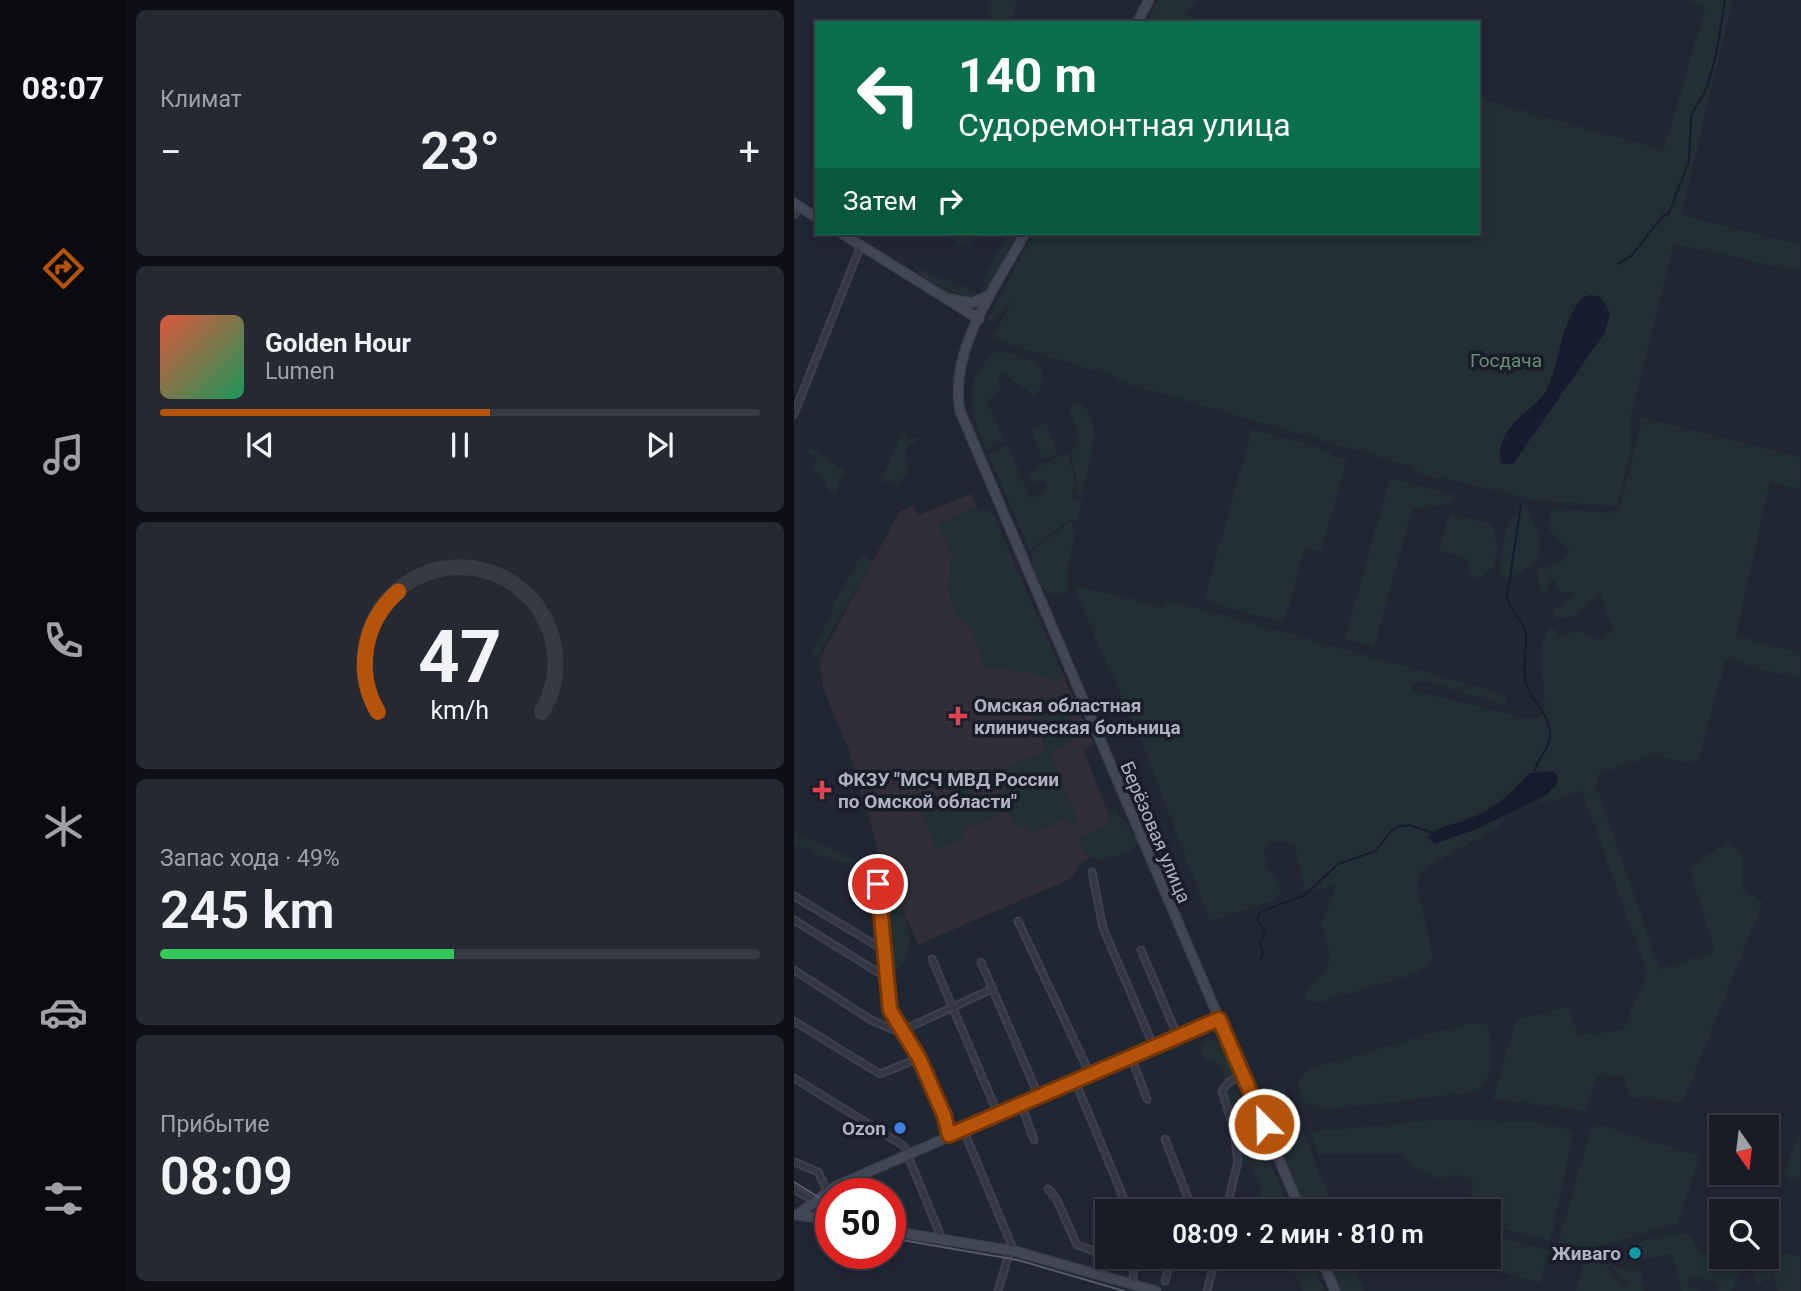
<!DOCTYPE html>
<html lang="ru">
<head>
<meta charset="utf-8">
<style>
	body { margin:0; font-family:Roboto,sans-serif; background:#262932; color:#f1f3f6; height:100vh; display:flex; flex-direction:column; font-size:26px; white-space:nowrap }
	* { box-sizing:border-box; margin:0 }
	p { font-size:23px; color:#9fa1a7 }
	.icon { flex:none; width:38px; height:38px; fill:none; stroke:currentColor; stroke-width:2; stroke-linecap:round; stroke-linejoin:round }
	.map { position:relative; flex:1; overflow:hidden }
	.details { display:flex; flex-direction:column; gap:10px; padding:10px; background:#0e0f15; width:668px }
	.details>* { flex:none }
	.hud { position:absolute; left:21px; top:21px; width:665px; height:214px; border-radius:0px; box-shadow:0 4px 10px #0003,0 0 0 2px #373a43; background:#0b6e4f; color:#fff; overflow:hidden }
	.needle { width:46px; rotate:166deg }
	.buttons { position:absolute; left:915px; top:1115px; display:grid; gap:14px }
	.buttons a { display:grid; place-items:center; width:70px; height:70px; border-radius:0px; background:#191c26; box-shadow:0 4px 10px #0003,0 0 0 2px #373a43; font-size:35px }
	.speed { position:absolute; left:21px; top:1178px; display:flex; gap:14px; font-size:35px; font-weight:700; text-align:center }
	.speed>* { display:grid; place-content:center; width:91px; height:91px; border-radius:50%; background:#191c26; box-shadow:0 4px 10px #0003,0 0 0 2px #373a43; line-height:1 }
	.speed .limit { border:10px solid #d22; background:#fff; color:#111 }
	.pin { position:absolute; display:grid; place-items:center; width:60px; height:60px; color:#fff; margin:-30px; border:4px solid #fff; border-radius:50%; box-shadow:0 2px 7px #0007 }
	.me { position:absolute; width:77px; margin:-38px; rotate:337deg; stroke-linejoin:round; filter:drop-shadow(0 0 5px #0008) }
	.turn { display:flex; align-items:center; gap:24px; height:147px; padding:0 28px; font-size:32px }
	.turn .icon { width:91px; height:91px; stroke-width:2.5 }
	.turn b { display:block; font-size:49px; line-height:60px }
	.then { display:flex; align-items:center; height:66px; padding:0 28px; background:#0003; gap:14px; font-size:26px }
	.big { font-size:52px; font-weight:600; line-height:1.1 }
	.details .tile { flex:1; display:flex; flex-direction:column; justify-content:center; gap:10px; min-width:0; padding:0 24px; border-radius:10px; background:#262932 }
	.details .dial { align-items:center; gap:0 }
	.dial svg { height:182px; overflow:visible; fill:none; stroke:#373a43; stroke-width:7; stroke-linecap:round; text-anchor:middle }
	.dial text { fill:#f1f3f6; stroke:none }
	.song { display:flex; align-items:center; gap:21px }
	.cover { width:84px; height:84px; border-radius:10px; background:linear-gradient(135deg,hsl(10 70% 55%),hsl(150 70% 35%)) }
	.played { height:7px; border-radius:4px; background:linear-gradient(90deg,#b45309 55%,#373a43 55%) }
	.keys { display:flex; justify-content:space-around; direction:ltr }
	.heat { display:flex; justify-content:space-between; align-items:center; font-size:38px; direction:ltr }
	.charge { height:10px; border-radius:5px; background:linear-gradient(90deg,#34c759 49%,#373a43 0) }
	.trip { position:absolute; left:301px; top:1199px; width:406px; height:70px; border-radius:0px; background:#191c26; box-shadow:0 4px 10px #0003,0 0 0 2px #373a43; font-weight:600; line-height:70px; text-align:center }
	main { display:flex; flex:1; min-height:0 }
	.dock { display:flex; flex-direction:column; width:126px; justify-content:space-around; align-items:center; background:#0a0b0f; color:#9fa1a7 }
	.dock .icon { width:49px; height:49px }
	.dock .on { color:#b45309 }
	.dock b { font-size:32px; color:#f1f3f6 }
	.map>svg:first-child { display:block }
</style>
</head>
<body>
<main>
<nav class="dock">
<b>08:07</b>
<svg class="icon on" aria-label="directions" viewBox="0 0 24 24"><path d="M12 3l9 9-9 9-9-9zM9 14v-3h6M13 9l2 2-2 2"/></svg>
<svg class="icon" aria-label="music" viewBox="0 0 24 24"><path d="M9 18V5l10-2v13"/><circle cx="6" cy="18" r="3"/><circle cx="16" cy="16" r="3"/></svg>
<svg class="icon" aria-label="phone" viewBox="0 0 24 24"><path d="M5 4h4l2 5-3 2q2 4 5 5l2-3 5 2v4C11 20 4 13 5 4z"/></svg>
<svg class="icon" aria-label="climate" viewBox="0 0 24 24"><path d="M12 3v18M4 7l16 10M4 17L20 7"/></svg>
<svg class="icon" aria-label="car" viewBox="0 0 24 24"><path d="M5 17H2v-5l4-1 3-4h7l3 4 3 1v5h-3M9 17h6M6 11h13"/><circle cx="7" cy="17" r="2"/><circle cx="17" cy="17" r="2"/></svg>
<svg class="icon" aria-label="filters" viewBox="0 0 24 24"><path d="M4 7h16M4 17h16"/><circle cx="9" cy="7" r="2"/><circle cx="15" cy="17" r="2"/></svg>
</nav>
<section class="details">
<div class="tile"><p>Климат</p>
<div class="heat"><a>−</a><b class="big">23°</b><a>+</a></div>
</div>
<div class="tile">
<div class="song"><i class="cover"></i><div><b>Golden Hour</b><p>Lumen</p></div></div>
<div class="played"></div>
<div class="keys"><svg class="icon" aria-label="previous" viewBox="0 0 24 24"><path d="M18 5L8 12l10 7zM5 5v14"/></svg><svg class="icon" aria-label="pause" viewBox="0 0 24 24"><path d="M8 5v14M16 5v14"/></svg><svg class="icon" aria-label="next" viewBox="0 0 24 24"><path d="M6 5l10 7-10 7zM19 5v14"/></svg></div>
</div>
<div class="tile dial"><svg viewBox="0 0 100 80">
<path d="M14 69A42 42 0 1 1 86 69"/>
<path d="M14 69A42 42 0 0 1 23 16" stroke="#b45309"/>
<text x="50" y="56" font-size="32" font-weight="700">47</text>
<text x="50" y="72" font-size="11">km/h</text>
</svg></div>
<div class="tile"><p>Запас хода · 49%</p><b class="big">245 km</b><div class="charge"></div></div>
<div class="tile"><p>Прибытие</p><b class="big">08:09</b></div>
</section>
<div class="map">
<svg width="1007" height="1291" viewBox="0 0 1007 1291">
	<rect width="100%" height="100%" fill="#212633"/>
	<!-- medical -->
	<path fill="#312e38" d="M177,494L185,512L196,508L300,745L289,749L327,847L289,861L276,879L124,945L86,857L55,750L29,688L26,658L106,511L119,506L124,515Z"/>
	<!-- green -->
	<path fill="#222f34" d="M197,0H223L219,16L212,21H198L193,8Z
		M364,0H404L392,15L418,23H352Z
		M889,0H939L887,215L1006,244V272L880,244L837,416V451L823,506L734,500L715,493L625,474L619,467L323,381L321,377L197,339L218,301L199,321H193L239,233H684V98L870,150L911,8Z
		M151,233H188L178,243L167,246Z
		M214,233H223L192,293L183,300L192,282L188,281Z
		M121,267H123L184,293L178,299L142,284L176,301C159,299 127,282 121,267Z
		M211,352L244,362C249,375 251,385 241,396L209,374L204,376L206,391L193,402L211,441L191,449C177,405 166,392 198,353Z
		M280,402C316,410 292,475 287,498L283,500L288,501L283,522L275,520L236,550L194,454L213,446L237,498L254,489L251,481L239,485L234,472L273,453L281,480L279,499L283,500V480L277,453L285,436L275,408Z
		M844,417L1006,457V489L976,482L942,635L1006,653V680L932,659L904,761L895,764L862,755L804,774L802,786L866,969L921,951L895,868L934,842L949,854V890L969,902L889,1102L836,1098L831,1077L804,1075L791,1111L699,1099L722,1020L774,1006L784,1035L829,1030L853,973L788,791L751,804L743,799L752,795L725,783C709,805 688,810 666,822C657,827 648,837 640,844L685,828L712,814L706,827L629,869L623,884L639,958L634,966L620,974L524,1003L513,1000L510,993L533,968L536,956L527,924L543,886L511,892L501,846C489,841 480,839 470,848L473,867L483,878L488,891L481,900L416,921L349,745L280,589L283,586L368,606L377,600L707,693L712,697L710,705L629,681L617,684L618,690L737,719L746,716L751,708L747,650L754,628L764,630L763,637L783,630L807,639L820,629L811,612L807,593L781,616L760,619L759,611L782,593L767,592L755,574L754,595L746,591L744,570L767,561L776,551L755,530L758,508L817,513L825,510L847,427Z
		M251,422L264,454L249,460L236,429Z
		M110,429L114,438H128L111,448L114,472L104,487L87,480Z
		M458,429L538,451L537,456L553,460L527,552L511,548L490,623L410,601Z
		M16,446L51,471L52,475L45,479L44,494L36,492L29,477L18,471L23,459L13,453Z
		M596,478L661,495L662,500L631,509L619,507L580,647L551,639Z
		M726,505L733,507C739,529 756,536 741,564L714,579L707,577C703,567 712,531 716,519L724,515Z
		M182,506L185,513L196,509L269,677L258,682C233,666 220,674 192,668L177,630L161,614L154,586L158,556L144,524Z
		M656,513L697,524C707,544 705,572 683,579L675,574L673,559L645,551Z
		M276,522L281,529L274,569V592L265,597L257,596C245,586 234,565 239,550Z
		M72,555L78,562L27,650L26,658L18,657L16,654L39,611V605L66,556Z
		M262,696H268L283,738L256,753L284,820L282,824L275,826L272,820L235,834L230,826L222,827L214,813H209L171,829L168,840L146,849L141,846L124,806L169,788L174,787L182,796L207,793L215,788L214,780L207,778L206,770L252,750L235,707Z
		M320,808L346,842L334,854L306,861L292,855L284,838L313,825Z
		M0,831L65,861C49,869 15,851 0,843Z
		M92,869C104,893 136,962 95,972C93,951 79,883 92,869Z
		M670,1024H692C699,1039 700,1082 684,1092L538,1109H527L510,1103L504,1083L513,1069Z
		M413,1039L426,1043C433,1053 443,1067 438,1079L432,1080L426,1066L410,1059L407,1044Z
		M490,1085L541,1211H512L461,1090Z
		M439,1090L446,1092L497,1211H473L459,1169L446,1160C444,1137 433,1117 432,1094Z
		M650,1119L743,1122L780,1131L756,1242L695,1225V1211H673L680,1182L662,1174L651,1180L621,1171L614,1160L606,1154H524L516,1132Z
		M799,1122L905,1156L884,1224L805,1246L807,1256L764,1244Z
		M1006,1132V1181L989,1176Z
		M876,1232L896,1235L904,1251L917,1255L927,1245L928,1256L945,1257L949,1262L954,1257L973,1256V1252L1006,1256V1291H985L979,1276L963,1285L959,1280L960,1272L953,1269L944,1273L938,1291H924L925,1284L896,1276L893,1287L907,1291H887L878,1254L848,1260L844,1243Z
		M695,1235L755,1251L746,1283L669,1261L668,1257L695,1256Z
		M493,1257H516L531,1291H509Z
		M530,1257H558L570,1291H545Z
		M792,1257L811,1262L819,1276L829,1285L835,1283L834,1279L830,1282L817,1266L834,1269L845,1266L850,1291H782Z"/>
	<!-- water -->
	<path fill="#161c2e" d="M797,295L806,297L816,313L811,332L719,464H708C703,451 708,440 716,428C726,414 745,405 753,389C767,360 766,322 789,297Z
		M759,771L764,776L762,785L752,795L685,828L640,844L634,837C649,823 662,825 679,818C703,808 718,791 735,773Z"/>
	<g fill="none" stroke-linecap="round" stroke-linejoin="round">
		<!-- stream -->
		<path stroke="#161c2e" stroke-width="2" d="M824,264L837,256L869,216L875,213L895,161L897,116L913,87L922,55L931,0
			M727,505L713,597C716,612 730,621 732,635C734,652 727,667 732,684C738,701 758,718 756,737C755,750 743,758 741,771
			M466,960L469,954L465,942L471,933L463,919L466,912L511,895L544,864L582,851L597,831L606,826L615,825L639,833"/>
		<defs>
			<path id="street" d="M0,214H1
				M0,414L67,245
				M298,872L309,928L360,1047
				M84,884L96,1010L125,1058L150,1115L155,1135
				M0,896L90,950
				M0,920L93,978
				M224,921L296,1074
				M347,950L384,1037
				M138,959L204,1114
				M187,962L245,1097
				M0,970L77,1020L105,1032L198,989
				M0,1021L86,1074L125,1058
				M337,1057L353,1099
				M0,1078L110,1146L148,1239
				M281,1081L335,1211
				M227,1104L240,1140
				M169,1129L220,1251
				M371,1139L394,1198L391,1211
				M0,1162L24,1172L33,1190
				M0,1189L19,1201
				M254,1189L262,1198L283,1245L313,1255
				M432,1211L444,1161L439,1127L428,1091L435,1082L449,1075
				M320,1256L339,1261
				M371,1281L378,1256
				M339,1284L340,1256
				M204,1291L216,1250
				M413,1291L422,1256"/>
			<path id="secondary" d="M343,23L355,0
				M0,203L23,218
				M47,233L185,319
				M231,233C204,284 154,349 166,411L507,1211
				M156,299L178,303L196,295
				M4,1214L42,1186L425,1019
				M3,1215L37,1220
				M96,1231L220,1251L362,1291
				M526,1256L541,1291"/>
		</defs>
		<!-- street casing -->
		<use href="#street" stroke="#3d414d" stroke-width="9"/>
		<!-- secondary casing -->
		<use href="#secondary" stroke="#3d414d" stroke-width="11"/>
		<!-- street -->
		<use href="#street" stroke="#343844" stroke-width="5"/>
		<!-- secondary -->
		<use href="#secondary" stroke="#424756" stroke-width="8"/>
		<!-- tram -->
		<path stroke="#565b6a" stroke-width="2" d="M0,1182L37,1205
			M96,1238L224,1260L330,1291"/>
	</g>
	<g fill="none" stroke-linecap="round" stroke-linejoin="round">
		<defs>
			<path id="route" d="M84,884L96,1010L125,1058L150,1115L155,1135L425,1019L470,1124"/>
		</defs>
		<!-- route casing -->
		<use href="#route" stroke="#753606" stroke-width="18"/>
		<!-- route -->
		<use href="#route" stroke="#b45309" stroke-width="12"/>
	</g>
	<!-- markers -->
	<g fill="#e0444e" stroke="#191d28" stroke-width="2.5">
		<path d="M160.5 705.5h7v7h7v7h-7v7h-7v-7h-7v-7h7z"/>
		<path d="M24.5 779.5h7v7h7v7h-7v7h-7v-7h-7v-7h7z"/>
	</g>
	<circle fill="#3f7fe0" stroke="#191d28" stroke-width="2.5" cx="106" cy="1128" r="7"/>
	<circle fill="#0f9aa8" stroke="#191d28" stroke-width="2.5" cx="841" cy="1253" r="7"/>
	<g text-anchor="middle" stroke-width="7" stroke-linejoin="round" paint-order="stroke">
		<!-- park labels -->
		<g font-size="19" fill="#688e77" stroke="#191d28">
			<text x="712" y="367">Госдача</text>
		</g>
		<!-- poi labels -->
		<g font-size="19" font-weight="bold" fill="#aeb2c1" stroke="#191d28" text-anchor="start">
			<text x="180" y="712">Омская областная<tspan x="180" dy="22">клиническая больница</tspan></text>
			<text x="44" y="786">ФКЗУ "МСЧ МВД России<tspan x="44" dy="22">по Омской области"</tspan></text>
			<text x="92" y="1135" text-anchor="end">Ozon</text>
			<text x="827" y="1260" text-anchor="end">Живаго</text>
		</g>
		<!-- street labels -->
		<g font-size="19" fill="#aeb2c1" stroke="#191d28">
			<text transform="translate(362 832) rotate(67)" y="7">Берёзовая улица</text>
		</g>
	</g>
</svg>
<div class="buttons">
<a><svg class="needle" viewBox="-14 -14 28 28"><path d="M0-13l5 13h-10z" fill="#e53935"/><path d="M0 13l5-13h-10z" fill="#9fa1a7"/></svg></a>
<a><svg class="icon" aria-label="search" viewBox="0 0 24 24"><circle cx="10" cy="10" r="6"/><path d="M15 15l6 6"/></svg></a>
</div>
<div class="speed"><div class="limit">50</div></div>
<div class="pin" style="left:84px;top:884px;background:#d93025"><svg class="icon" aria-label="arrive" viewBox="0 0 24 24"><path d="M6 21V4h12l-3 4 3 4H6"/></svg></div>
<svg class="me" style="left:470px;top:1124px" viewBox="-20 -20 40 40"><circle r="17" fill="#b45309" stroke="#fff" stroke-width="3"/><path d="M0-11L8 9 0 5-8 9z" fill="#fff"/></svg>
<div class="trip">08:09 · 2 мин · 810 m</div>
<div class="hud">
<div class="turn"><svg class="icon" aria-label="left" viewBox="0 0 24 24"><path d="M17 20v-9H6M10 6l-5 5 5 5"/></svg><div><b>140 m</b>Судоремонтная улица</div></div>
<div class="then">Затем<svg class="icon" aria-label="right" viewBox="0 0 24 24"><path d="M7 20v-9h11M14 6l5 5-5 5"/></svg></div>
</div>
</div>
</main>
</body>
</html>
